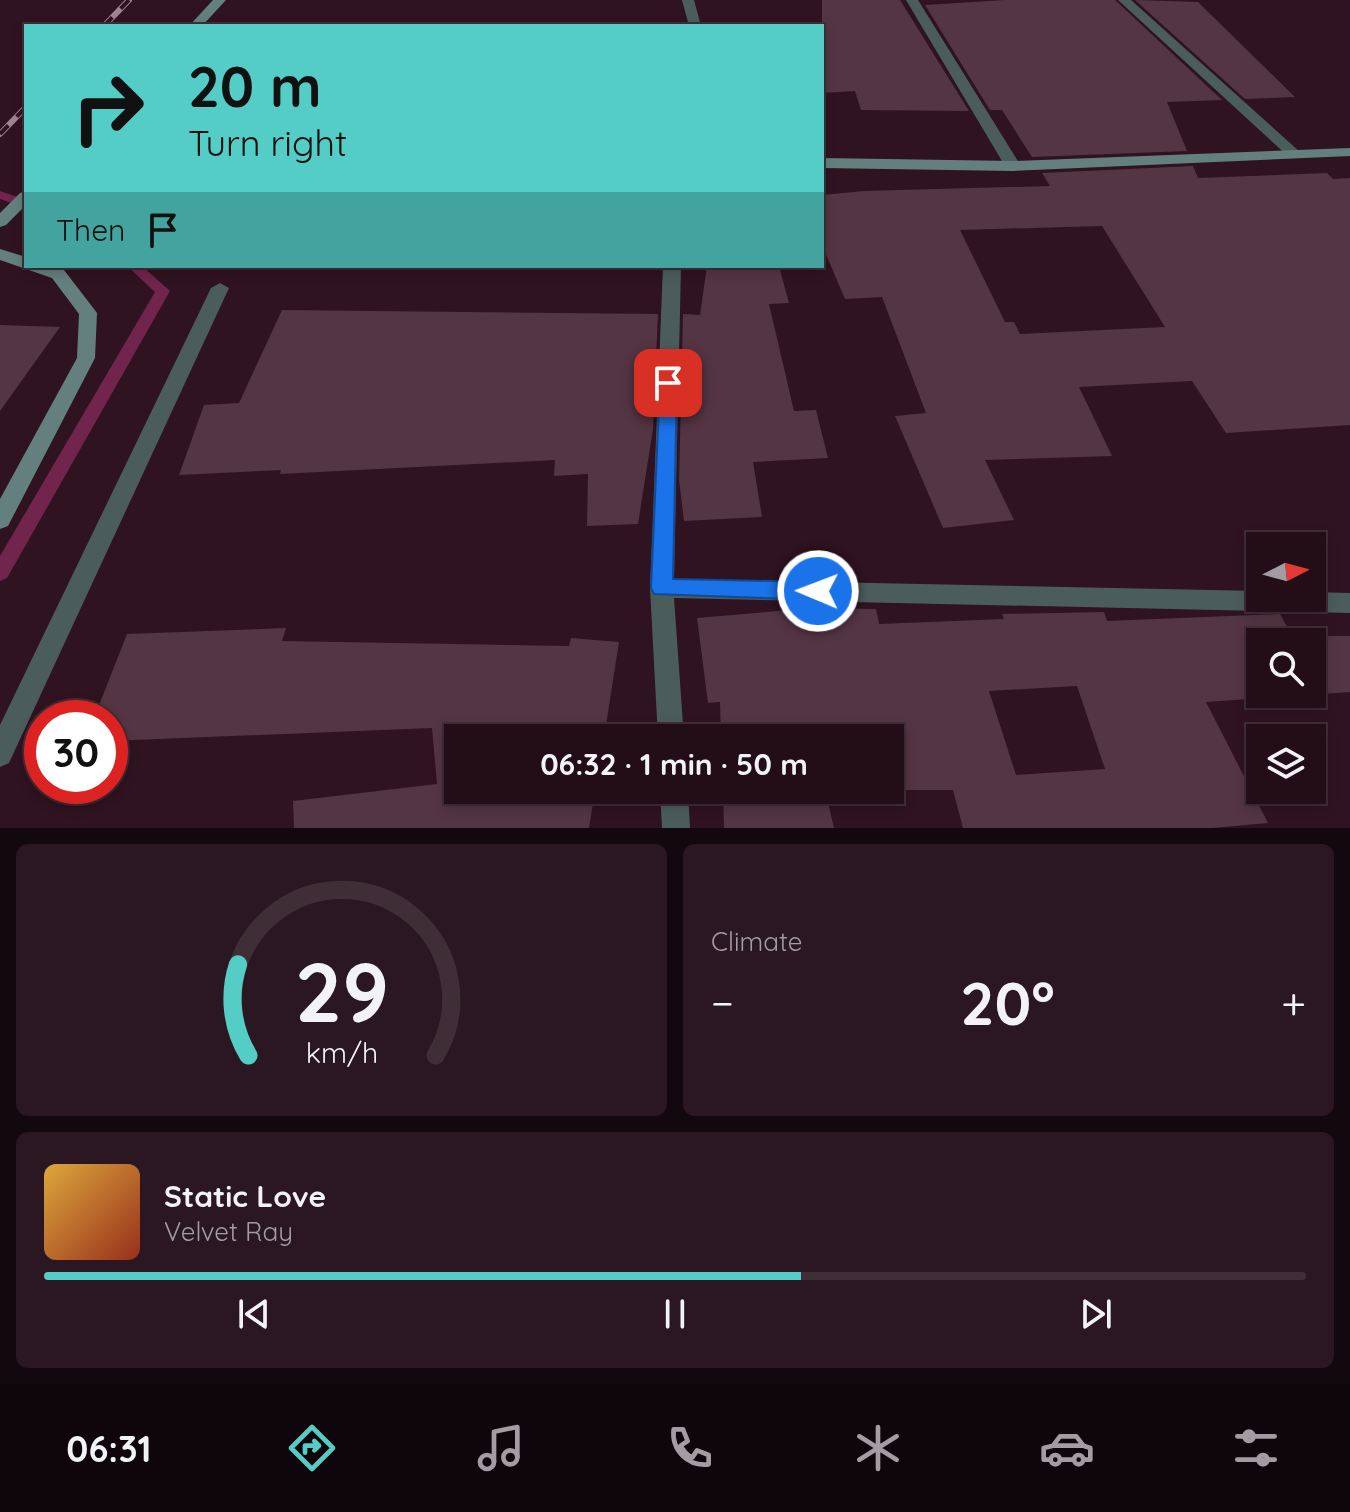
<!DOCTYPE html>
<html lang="en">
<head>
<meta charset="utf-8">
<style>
	body { margin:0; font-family:Quicksand,sans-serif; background:#2b1721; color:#f1f3f6; height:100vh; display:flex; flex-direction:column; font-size:30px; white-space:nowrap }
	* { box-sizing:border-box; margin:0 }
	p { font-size:26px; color:#a39ca2 }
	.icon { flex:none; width:44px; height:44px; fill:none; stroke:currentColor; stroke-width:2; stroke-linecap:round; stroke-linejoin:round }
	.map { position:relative; height:828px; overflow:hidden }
	.sheet { display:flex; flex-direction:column; gap:16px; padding:16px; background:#13080d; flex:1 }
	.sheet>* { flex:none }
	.top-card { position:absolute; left:24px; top:24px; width:800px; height:244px; border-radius:0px; box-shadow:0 4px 12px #0003,0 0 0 2px #402e37; background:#54cdc7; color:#111; overflow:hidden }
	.needle { width:52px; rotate:84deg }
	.fabs { position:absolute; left:1246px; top:532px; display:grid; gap:16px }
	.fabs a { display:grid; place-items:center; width:80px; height:80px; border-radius:0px; background:#230e18; box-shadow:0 4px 12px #0003,0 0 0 2px #402e37; font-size:40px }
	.speed { position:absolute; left:24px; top:700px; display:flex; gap:16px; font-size:40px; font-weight:700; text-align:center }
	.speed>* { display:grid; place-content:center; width:104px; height:104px; border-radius:50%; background:#230e18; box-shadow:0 4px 12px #0003,0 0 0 2px #402e37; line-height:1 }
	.speed .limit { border:12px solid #d22; background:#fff; color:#111 }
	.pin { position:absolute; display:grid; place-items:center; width:68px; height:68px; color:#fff; margin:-34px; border-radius:16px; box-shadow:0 4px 12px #0006 }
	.me { position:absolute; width:88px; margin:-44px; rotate:271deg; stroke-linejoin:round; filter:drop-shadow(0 0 6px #0008) }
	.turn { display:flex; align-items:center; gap:28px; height:168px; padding:0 32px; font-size:36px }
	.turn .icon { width:104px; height:104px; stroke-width:2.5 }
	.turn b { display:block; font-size:56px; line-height:68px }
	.then { display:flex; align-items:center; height:76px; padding:0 32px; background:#0003; gap:16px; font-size:30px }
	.big { font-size:60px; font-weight:700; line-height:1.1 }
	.sheet .card { flex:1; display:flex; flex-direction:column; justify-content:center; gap:12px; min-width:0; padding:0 28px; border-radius:12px; background:#2b1721 }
	.sheet .dial { align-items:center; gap:0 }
	.dial svg { height:208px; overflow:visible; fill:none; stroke:#402e37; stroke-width:7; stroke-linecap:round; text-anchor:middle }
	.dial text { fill:#f1f3f6; stroke:none }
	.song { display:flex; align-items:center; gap:24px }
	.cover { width:96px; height:96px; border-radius:12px; background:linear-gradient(135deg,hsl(40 70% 55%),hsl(10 70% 35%)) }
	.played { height:8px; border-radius:4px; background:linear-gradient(90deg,#54cdc7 60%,#402e37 60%) }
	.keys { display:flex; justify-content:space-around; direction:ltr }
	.heat { display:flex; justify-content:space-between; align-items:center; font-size:44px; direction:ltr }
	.sheet .tiles { flex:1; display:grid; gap:16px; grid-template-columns:1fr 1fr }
	.card:last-child { grid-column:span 2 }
	.trip { position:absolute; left:444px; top:724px; width:460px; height:80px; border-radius:0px; background:#230e18; box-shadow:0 4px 12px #0003,0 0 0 2px #402e37; font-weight:700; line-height:80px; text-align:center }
	.tabs { display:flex; height:128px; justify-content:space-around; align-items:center; background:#0e060a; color:#a39ca2 }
	.tabs .icon { width:56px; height:56px }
	.tabs .current { color:#54cdc7 }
	.tabs b { font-size:36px; color:#f1f3f6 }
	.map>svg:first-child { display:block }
</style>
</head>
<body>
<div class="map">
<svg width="1350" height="828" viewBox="0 0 1350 828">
	<rect width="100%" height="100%" fill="#2f1320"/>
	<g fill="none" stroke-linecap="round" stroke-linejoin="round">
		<!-- stream -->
		<path fill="#71244c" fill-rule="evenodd" d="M0,191L26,200V208L0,199Z
			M127,266H142L170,291L7,578L0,581V556L155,292Z"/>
	</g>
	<!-- building -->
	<path fill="#543543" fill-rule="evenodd" d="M822,0H900L969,111L861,110L855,91L822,93Z
		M1005,0H1115L1222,100L1167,102L1187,151L1032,157L1002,110H990L925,5Z
		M1135,0L1198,2L1295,97L1245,99Z
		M1193,166L1198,178L1327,173L1333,179L1350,178V425L1226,433L1192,381L1079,387L1112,456L985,460L1014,520L943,528L895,416L926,413L882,297L845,299L822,245V195L864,191L1050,186L1042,173ZM1102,226L1165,327L1020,334L1014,322H1005L960,230Z
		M707,266H779L789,303L769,304L794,411L816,410L828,458L753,462L762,517L684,521L679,480L683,314L700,315Z
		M282,310L658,314L653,429L638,524L587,526L588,474L554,476L555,460L280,474L281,470L179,475L204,405L239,403Z
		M0,325L60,327L0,411Z
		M812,608L876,609L879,624L1004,619L1002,614L1104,612L1107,621L1280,614L1292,636H1350V692L1206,702L1268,823L1213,828H963L953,790H825L834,828H724L723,790H890V738H721L720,702L708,703L697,618ZM1260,642H1312V694H1260ZM1077,686L1105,769L1016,775L989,691Z
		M286,628L282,641L569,646L571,638L619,642L604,738H458V790H595L589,828H294L293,801L437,784L432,728L110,741V718H94L127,634Z"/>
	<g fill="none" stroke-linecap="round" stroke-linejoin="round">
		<!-- street -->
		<path fill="#4b5d5b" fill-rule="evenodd" d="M682,0H694L701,26H689Z
			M906,0H918L1021,166L1018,169H1008L1005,166Z
			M1118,0H1131L1300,152V158H1290Z
			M663,266H681L674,579L1260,591V598H1312V592L1350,593V613L674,598L684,738H658L650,588Z
			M220,283L229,288L9,763L0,767V725L211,288Z
			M660,790H688L690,828H662Z"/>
		<!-- secondary -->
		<path fill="#63807e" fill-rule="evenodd" d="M213,0H226L202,26H189Z
			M1350,148V156L1013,171L822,168V158L1013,161Z
			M26,191V205L6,225L0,227V213L20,193Z
			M0,249L26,257V266H52L64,270L94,309L97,313L95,358L8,526L0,529V499L77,358L79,314L52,278L0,260Z"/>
		<defs>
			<path id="rail" d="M104,26L129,0
				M0,134L26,107"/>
		</defs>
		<!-- rail casing -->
		<use href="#rail" stroke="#9c858f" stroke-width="6"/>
		<!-- rail -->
		<use href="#rail" stroke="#2f1320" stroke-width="4" stroke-dasharray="12" stroke-linecap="butt"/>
	</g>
	<!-- route -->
	<path fill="#1a73e8" stroke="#114b97" stroke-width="2" d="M668,377L677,383L673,579L818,582L826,585L829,591L826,598L818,600L654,594L651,588L660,383Z"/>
</svg>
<div class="fabs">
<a><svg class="needle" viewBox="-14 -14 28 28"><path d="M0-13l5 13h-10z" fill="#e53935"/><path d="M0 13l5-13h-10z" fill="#a39ca2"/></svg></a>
<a><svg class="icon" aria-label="search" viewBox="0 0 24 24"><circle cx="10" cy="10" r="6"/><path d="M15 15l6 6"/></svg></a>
<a><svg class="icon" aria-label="layers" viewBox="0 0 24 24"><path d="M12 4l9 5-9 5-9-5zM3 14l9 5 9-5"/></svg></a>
</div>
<div class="speed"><div class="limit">30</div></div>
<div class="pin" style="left:668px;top:383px;background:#d93025"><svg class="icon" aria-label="arrive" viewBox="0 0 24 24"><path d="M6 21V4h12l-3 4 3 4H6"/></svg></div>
<svg class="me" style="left:818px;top:591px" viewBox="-20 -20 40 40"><circle r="17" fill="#1a73e8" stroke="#fff" stroke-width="3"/><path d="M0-11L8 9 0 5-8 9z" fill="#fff"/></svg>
<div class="trip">06:32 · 1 min · 50 m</div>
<div class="top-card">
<div class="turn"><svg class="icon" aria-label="right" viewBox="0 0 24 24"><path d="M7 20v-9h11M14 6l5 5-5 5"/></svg><div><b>20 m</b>Turn right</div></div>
<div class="then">Then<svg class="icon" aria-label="arrive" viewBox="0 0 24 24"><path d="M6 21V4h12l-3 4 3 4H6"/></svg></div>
</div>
</div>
<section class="sheet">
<div class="tiles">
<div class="card dial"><svg viewBox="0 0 100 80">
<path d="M14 69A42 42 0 1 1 86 69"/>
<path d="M14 69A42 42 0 0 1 10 34" stroke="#54cdc7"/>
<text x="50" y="56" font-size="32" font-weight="700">29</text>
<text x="50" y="72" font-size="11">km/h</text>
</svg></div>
<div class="card"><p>Climate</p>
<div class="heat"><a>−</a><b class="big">20°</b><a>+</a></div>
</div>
<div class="card">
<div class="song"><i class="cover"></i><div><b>Static Love</b><p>Velvet Ray</p></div></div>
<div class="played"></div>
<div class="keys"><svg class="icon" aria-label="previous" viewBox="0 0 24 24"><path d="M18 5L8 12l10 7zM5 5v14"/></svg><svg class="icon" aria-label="pause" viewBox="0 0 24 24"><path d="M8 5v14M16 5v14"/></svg><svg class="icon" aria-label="next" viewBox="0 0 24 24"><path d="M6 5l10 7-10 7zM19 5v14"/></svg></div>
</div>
</div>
</section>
<nav class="tabs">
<b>06:31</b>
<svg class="icon current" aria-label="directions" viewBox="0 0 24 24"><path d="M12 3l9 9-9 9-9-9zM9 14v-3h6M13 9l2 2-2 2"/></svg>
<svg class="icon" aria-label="music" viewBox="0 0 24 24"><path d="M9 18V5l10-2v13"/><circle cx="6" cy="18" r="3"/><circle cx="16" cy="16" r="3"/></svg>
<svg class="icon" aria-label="phone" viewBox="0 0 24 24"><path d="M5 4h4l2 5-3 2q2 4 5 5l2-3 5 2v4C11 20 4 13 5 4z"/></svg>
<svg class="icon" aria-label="climate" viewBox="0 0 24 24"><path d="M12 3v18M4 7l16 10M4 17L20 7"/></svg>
<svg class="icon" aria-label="car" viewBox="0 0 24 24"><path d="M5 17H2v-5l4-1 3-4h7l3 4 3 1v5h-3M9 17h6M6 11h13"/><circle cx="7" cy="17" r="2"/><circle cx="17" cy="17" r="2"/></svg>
<svg class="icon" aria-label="filters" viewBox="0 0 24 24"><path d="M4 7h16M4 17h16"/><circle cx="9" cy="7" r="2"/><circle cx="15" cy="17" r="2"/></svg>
</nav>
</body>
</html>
